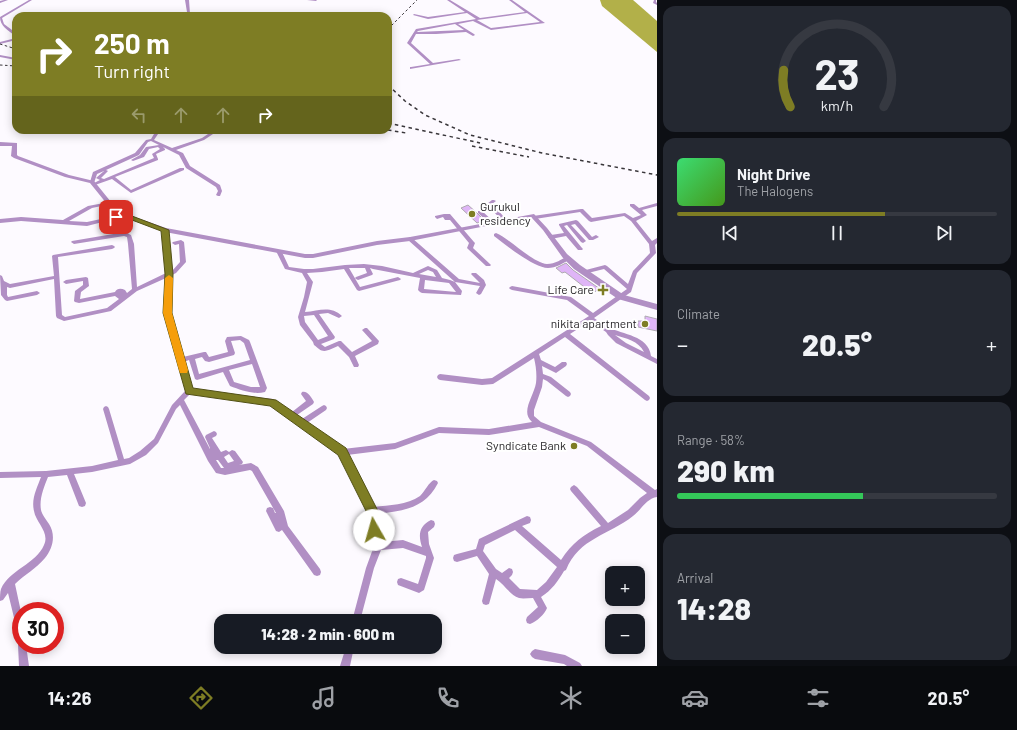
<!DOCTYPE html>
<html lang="en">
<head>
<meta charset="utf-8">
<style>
	body { margin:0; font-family:Barlow,sans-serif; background:#242831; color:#f1f3f6; height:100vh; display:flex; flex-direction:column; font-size:15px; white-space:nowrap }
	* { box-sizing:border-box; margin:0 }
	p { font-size:13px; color:#9ea1a6 }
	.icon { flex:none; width:22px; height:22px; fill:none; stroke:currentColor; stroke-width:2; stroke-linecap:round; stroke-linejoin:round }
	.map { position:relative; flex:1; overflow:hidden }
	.details { display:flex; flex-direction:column; gap:6px; padding:6px; background:#0d0f14; width:360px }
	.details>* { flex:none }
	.hud { position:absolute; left:12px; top:12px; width:380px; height:122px; border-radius:12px; box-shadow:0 2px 10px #0003; background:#7e7d24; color:#fff; overflow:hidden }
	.fabs { position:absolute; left:605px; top:566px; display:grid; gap:8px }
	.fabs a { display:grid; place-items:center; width:40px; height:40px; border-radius:8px; background:#171b24; box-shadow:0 2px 10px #0003; font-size:20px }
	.speed { position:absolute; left:12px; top:602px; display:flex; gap:8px; font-size:20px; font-weight:700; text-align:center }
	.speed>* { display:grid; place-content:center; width:52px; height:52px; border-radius:50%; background:#171b24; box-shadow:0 2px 10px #0003; line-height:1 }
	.speed .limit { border:6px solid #d22; background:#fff; color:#111 }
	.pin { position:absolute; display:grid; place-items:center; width:34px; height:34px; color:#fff; margin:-17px; border-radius:8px; box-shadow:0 2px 6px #0006 }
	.me { position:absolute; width:44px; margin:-22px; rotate:353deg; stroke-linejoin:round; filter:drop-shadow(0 0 3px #0008) }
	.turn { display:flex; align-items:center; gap:14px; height:84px; padding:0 16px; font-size:18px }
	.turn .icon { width:52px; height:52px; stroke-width:2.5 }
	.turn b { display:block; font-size:28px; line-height:34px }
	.lanes { display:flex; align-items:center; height:38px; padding:0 16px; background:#0003; justify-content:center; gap:20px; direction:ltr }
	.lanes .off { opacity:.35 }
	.big { font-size:30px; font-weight:800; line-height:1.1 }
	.details .tile { flex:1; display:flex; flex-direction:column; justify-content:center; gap:6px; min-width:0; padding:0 14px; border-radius:12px; background:#242831 }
	.details .dial { align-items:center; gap:0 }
	.dial svg { height:104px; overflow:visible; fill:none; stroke:#363941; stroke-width:7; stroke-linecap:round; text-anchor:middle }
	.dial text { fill:#f1f3f6; stroke:none }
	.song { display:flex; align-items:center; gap:12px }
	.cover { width:48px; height:48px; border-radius:6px; background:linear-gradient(135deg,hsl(140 70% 55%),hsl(100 70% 35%)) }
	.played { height:4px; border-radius:2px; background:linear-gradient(90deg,#7e7d24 65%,#363941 65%) }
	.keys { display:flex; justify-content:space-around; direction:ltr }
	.heat { display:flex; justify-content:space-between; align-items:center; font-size:22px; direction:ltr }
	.charge { height:6px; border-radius:3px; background:linear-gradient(90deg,#34c759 58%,#363941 0) }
	.trip { position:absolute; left:214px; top:614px; width:228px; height:40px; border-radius:12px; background:#171b24; box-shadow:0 2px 10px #0003; font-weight:800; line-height:40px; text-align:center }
	.tab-bar { display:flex; height:64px; justify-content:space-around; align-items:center; background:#090b0e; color:#9ea1a6 }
	.tab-bar .icon { width:28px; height:28px }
	.tab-bar .current { color:#7e7d24 }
	.tab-bar b { font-size:18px; color:#f1f3f6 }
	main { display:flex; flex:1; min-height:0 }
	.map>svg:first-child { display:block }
</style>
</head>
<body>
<main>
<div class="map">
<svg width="657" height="666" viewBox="0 0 657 666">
	<rect width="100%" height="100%" fill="#fdfaff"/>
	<!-- water -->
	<path fill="#b2b049" d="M600,0H633L657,21V52L602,6Z"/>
	<!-- building -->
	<path fill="#dfb5f7" stroke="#aeaab0" d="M468,205L477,213L484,220L477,223L461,208Z
		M566,263L573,270L600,289L592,293L565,272L562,273L556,268Z
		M645,316L657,319V331L638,327V321H645Z"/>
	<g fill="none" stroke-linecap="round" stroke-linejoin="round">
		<!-- minor -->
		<path fill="#b18fc4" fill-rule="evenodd" d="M4,0H8L0,3V1Z
			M29,0H32L2,18L4,24L16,33V36H15C8,30 0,26 0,17Z
			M307,0H317L316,1Z
			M447,0H450L480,18L525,12L509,0H512L545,23L491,30L473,21L458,24L474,34L475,35L473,36L466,32L436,34H416L411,43L433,63L459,59L461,60L410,69V67H411L430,64L407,43L416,29L476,19L467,13L428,19L413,15L414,14L428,17L465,12ZM527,13L540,22L491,28L477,20ZM455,24L464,30L417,32L418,31Z
			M654,0H656V2L657,3V5L653,3Z
			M0,55L16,58V60L0,57Z
			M153,130H157L158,134L154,140L172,148L202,138L214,130H219L204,140L176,150L183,153L190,166L220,185L222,191L220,196H218L216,195L218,191L216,187L186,168L179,155L163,147L165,149V150L156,154L158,159V160L115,177L131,190L180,168H184V170L131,193L112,179L95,185H93V183H90V182L93,172L135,153L146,140L151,139L154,134ZM151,141L159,145L146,147L140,155L131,160L133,161L144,157L149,149L158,147L160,149L152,154L154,158L104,179L101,178L108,171L106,170L139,155L148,142ZM104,171L96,178L100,180L94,183L97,174Z
			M492,200H494L496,201L492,204L506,219V221H502L487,204Z
			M109,202H111V204L92,208L69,221L87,222L124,214H126V216L87,226L21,221L0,223V219L21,217L63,220L88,206Z
			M657,203V206L642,210L647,215L636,221L652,241L657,238V243L655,245L656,253L637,273L631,292L594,318C599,321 603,325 608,327C623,335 648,335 651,356L657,359V364L616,343L608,335L606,332L590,321L570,334L649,396L650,398L649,400L647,401L645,400L565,337L539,354L541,360L555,367L562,362H566L567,364L566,366L556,373L542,366L543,374L551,377L570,392L571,394L570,396L568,397L566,396L547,381L543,379L542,387L534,410V416L541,422L591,442L655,490L657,489V497C647,498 641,510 633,516C609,535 579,538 566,570L564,571C558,581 552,590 541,597L547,608C545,614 536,622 530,624L527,623L526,620L527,617L538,607L533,598C528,598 523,599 519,598C510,595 504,584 496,579L489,604L486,605L483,604L482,601L489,574L477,556L457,562L454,561L453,558L454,555L457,554L476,549L479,539L527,516L530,517L531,520L530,523L522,526L561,560C572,543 583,535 601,526L571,491L570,489L571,487L574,485L577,487L608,523L628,510L640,498L647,493L587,446L539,427L489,435L439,433L395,449L347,455L374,507C389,505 407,505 420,496C425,491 429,482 434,480L437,481L438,483C425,509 402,511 376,514L381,542L403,540L422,547C418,535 419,526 431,520L434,521L435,524L434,527L428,532L429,544L434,558L424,590L419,593L398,585L397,582L398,579L401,578L418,584L426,558V556L403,548L381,550L374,568L360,621H352L366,568L374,546L368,512L339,454L271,405L190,394L184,400L210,449V448L205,437L206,435L214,431L216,432L217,434L216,436L212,438L221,452L226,450L229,452L232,450L235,451L243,462L242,464L239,465L251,463L258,467L284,511L288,526L320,569L321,572L320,575L317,576L314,575L282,530L279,532L276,531L266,511L267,508L270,507L273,508L275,513H276L252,471L250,470L225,475L216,473L208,461L180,405L176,409L158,443L146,455L130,464L92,472L74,474L86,503L85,506L82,507L79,506L67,475L48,477C44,487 39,499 41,510C42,515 46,519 49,524C56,535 53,548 45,558C37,568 24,575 15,584L21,612V635L18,634L8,593L3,600L0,601C0,597 0,592 1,589C9,570 36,564 44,545C50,532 36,523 34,511C31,499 37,488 41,477L0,478V472L46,471L92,466L118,460L103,409L104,407L106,406L108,407L109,409L124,459L129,458L140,451L154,439L172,405L186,390L164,313L166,278L137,291L111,311L64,321L57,318L56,316L54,279L10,288L7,287V295L8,297L37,291L40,293L37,295L7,301L5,300L1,295L0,275L2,276L4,281L10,284L54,276L52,256L53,255L112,245L114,246L115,247L114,248L112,249L58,257L62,315L65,317L107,308L119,299L115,296L79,303L75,302L74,301L75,291L83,285V281L66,284L63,282L66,280L86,277L88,278L89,286L81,292L80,299L115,292C117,288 121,288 125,290L127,293L132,289L128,244L127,237L124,236L74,244L71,242L72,241L125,232L131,235L134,244L137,287L166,273L162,230L165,228L167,229L172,271L180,262L179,244L175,245L172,243L173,242L181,240L184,242L186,262L176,273L172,275L170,313L183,357L204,352H206L209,357L228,352L225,341L227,337L241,336L249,340L250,342L267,388L265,392C253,395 241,390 230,386L223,372L197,380L195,379L189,360L184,362L192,389L273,399L292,412L306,401L301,394L302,392C307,390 312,398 314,402L313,404L297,415L302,419L322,406L324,405L326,406L327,408L326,410L307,423L343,449L395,443L439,427L489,429L532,422C520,412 534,396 536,383C537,375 536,366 534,358L493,384L482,385L440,380L438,379L437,377L438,375L440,374L482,379L492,378L589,316L567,300L512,290L510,289L509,288L510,287L512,286L571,297L593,313L627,289L604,269L584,274L581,272L582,271L605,265L607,266L628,284L633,271L650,253L649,244L631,221L624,216L591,222L589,221L580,212L535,219L533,218V216L581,209H583L592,218L625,213L633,218L641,215L630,206V204H634L639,208ZM615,335C625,338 639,341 644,352L626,343ZM240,340L244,343L250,360L199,374L195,359L202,357L205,361L209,362L234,355L235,353L231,341ZM252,364L260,387H251L234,382L229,370ZM229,454L234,461L228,463L224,457ZM216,460H218L224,468H221ZM515,530L557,567L546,582L537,590L520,589L509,578L512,575L513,572L512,569L509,568L502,573L496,569L483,551L485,545Z
			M478,211H482L494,222V224H490L478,213Z
			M444,214H450L474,242L475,243L473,248L490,264L491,265L490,266H486L468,249L467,248L469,243L450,220H445L443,217L437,219L435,217V216Z
			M576,220L578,221L592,237L596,235L599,237L593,240H589L575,224L571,225L586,241L583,243L581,242L567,225L564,226L582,248L583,249L582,250H578L566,236L551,239L548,237L551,235L564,233L559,225V224Z
			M496,233C510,239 533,263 547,264C555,264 562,259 568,256L571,258C565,263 555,268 548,268C534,268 506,245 494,236V234Z
			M410,237L412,238L459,279L480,283L471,274L472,273H476L484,280L486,285L481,294L479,295L476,293L480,286L455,282L462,291L461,295L422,293L420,292L418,290L420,278L373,269L370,268L373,274L372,275L358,280L356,279L355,278L356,277L367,273L365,268H349L360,287L398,277L401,279L400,280L359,291L357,290L344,269L322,272L307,273L313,282L305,312C319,311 330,305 342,316L339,318L328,313L319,314L335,337L334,339L321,344L325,347L339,341H341L352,352L372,341L362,330L365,328H367L379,341L378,344L355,356L359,365L358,367H354L349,357L338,346C332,348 325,354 319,349C317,348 316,346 314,345L313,342L300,325L298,317L304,297L307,282L302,273L285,269L276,251L277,250H281L289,267L304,269H313L345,265L364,264L382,266L413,273L428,266L437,270L442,278L450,280L455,282L408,240L407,239ZM428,270L433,272L436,277L419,274ZM425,280L449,283L456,292L424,289ZM314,315L328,336L318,340L305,322L304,316Z
			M21,641V645H26L29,666H19L18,645L19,642Z
			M346,647H354L350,666H340Z
			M535,649L565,655L580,663L582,666H567L564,664L535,659L532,657L530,654L532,651Z"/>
		<!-- tertiary -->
		<path fill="#b18fc4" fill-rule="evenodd" d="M185,0H189L190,14L171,16L187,12Z
			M16,38V40L0,44V42Z
			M0,142L17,143V155L18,156L69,175L94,181L111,202L126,214L166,228L305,254H313L377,241L410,237L534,214L547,228L567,254L580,265L624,295L657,304V310L618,299L574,269L563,258L543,230L531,217L410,241L377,245L313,258H305L165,232L122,216L107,204L90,183L65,177L14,158L11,156L12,146H0Z"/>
		<!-- rail-far1 -->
		<path stroke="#39363a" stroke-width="1" stroke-dasharray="2.5 2.5" stroke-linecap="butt" d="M388,29L417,0
			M0,44L16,49
			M0,65L16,66"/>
		<!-- rail -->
		<path stroke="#39363a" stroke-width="1.5" stroke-dasharray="3.5 3.5" stroke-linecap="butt" d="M388,85L405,101L425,115L470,135L542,153L657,175
			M388,123L480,143
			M388,130L406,133
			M472,146L529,157"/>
	</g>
	<!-- route -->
	<path fill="#7e7d24" stroke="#525117" d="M124,213L169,230L173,274L172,313L193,388L276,400L346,448L378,511L380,530L379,535L374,536L370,535L366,511L338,455L270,406L186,394L163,313L165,274L161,231L124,217L116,220L113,217Z"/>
	<!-- slow -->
	<path fill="#f59e0b" d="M169,275L173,278L172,313L188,370L187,373H180L179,370L163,313L165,278Z"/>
	<!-- markers -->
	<g fill="#7e7d24" stroke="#fff" stroke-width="1.5">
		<circle cx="472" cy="214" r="4"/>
		<path d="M601 284h4v4h4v4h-4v4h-4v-4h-4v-4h4z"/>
		<circle cx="645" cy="324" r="4"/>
		<circle cx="574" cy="446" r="4"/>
	</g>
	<g text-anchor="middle" stroke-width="4" stroke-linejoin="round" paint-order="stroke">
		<!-- poi labels -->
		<g font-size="12" fill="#211f22" stroke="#fff" text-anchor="end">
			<text x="480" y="211" text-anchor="start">Gurukul<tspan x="480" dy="14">residency</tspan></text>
			<text x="594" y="294">Life Care</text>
			<text x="637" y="328">nikita apartment</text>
			<text x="566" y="450">Syndicate Bank</text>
		</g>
	</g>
</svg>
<div class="fabs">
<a>+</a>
<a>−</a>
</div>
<div class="speed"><div class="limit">30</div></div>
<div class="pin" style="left:116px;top:217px;background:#d93025"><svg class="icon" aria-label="arrive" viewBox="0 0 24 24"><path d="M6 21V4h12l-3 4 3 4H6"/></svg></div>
<svg class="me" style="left:374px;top:530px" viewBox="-20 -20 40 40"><circle r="19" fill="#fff"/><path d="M0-13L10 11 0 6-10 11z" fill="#7e7d24"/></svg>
<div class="trip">14:28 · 2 min · 600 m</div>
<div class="hud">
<div class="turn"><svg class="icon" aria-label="right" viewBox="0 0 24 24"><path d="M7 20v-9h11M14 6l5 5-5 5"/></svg><div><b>250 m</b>Turn right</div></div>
<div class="lanes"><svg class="icon off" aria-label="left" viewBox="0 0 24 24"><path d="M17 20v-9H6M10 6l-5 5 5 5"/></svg><svg class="icon off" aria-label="ahead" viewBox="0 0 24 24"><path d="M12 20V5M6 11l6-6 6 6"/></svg><svg class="icon off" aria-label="ahead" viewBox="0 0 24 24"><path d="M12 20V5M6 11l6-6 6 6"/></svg><svg class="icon" aria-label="right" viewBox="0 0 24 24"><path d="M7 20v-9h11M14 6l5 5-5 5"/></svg></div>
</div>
</div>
<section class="details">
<div class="tile dial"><svg viewBox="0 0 100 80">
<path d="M14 69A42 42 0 1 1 86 69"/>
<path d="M14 69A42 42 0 0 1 9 41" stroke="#7e7d24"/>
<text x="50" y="56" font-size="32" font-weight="700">23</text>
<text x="50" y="72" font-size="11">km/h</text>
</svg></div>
<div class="tile">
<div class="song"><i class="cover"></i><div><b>Night Drive</b><p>The Halogens</p></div></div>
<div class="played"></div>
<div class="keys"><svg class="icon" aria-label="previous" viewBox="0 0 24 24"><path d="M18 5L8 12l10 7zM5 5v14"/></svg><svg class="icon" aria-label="pause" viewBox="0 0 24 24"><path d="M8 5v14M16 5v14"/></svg><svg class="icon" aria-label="next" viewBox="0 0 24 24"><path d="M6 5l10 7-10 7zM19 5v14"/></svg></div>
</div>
<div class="tile"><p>Climate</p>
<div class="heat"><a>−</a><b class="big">20.5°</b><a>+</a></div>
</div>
<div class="tile"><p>Range · 58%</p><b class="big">290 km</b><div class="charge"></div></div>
<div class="tile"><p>Arrival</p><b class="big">14:28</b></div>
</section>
</main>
<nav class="tab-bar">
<b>14:26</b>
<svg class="icon current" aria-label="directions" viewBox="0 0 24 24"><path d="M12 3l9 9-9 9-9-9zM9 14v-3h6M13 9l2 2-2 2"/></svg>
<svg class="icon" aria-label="music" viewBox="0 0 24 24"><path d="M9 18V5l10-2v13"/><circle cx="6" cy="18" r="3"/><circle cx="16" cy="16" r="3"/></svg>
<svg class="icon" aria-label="phone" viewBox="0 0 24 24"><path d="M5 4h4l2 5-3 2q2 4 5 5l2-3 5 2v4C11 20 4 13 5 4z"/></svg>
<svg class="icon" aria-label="climate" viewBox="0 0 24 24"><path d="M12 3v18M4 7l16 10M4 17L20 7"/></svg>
<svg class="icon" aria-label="car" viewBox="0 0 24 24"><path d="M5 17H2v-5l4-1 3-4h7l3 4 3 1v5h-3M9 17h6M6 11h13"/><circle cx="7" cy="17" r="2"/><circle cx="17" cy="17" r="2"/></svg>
<svg class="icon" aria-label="filters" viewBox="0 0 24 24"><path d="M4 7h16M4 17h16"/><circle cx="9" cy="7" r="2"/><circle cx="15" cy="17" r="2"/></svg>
<b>20.5°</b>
</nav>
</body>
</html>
